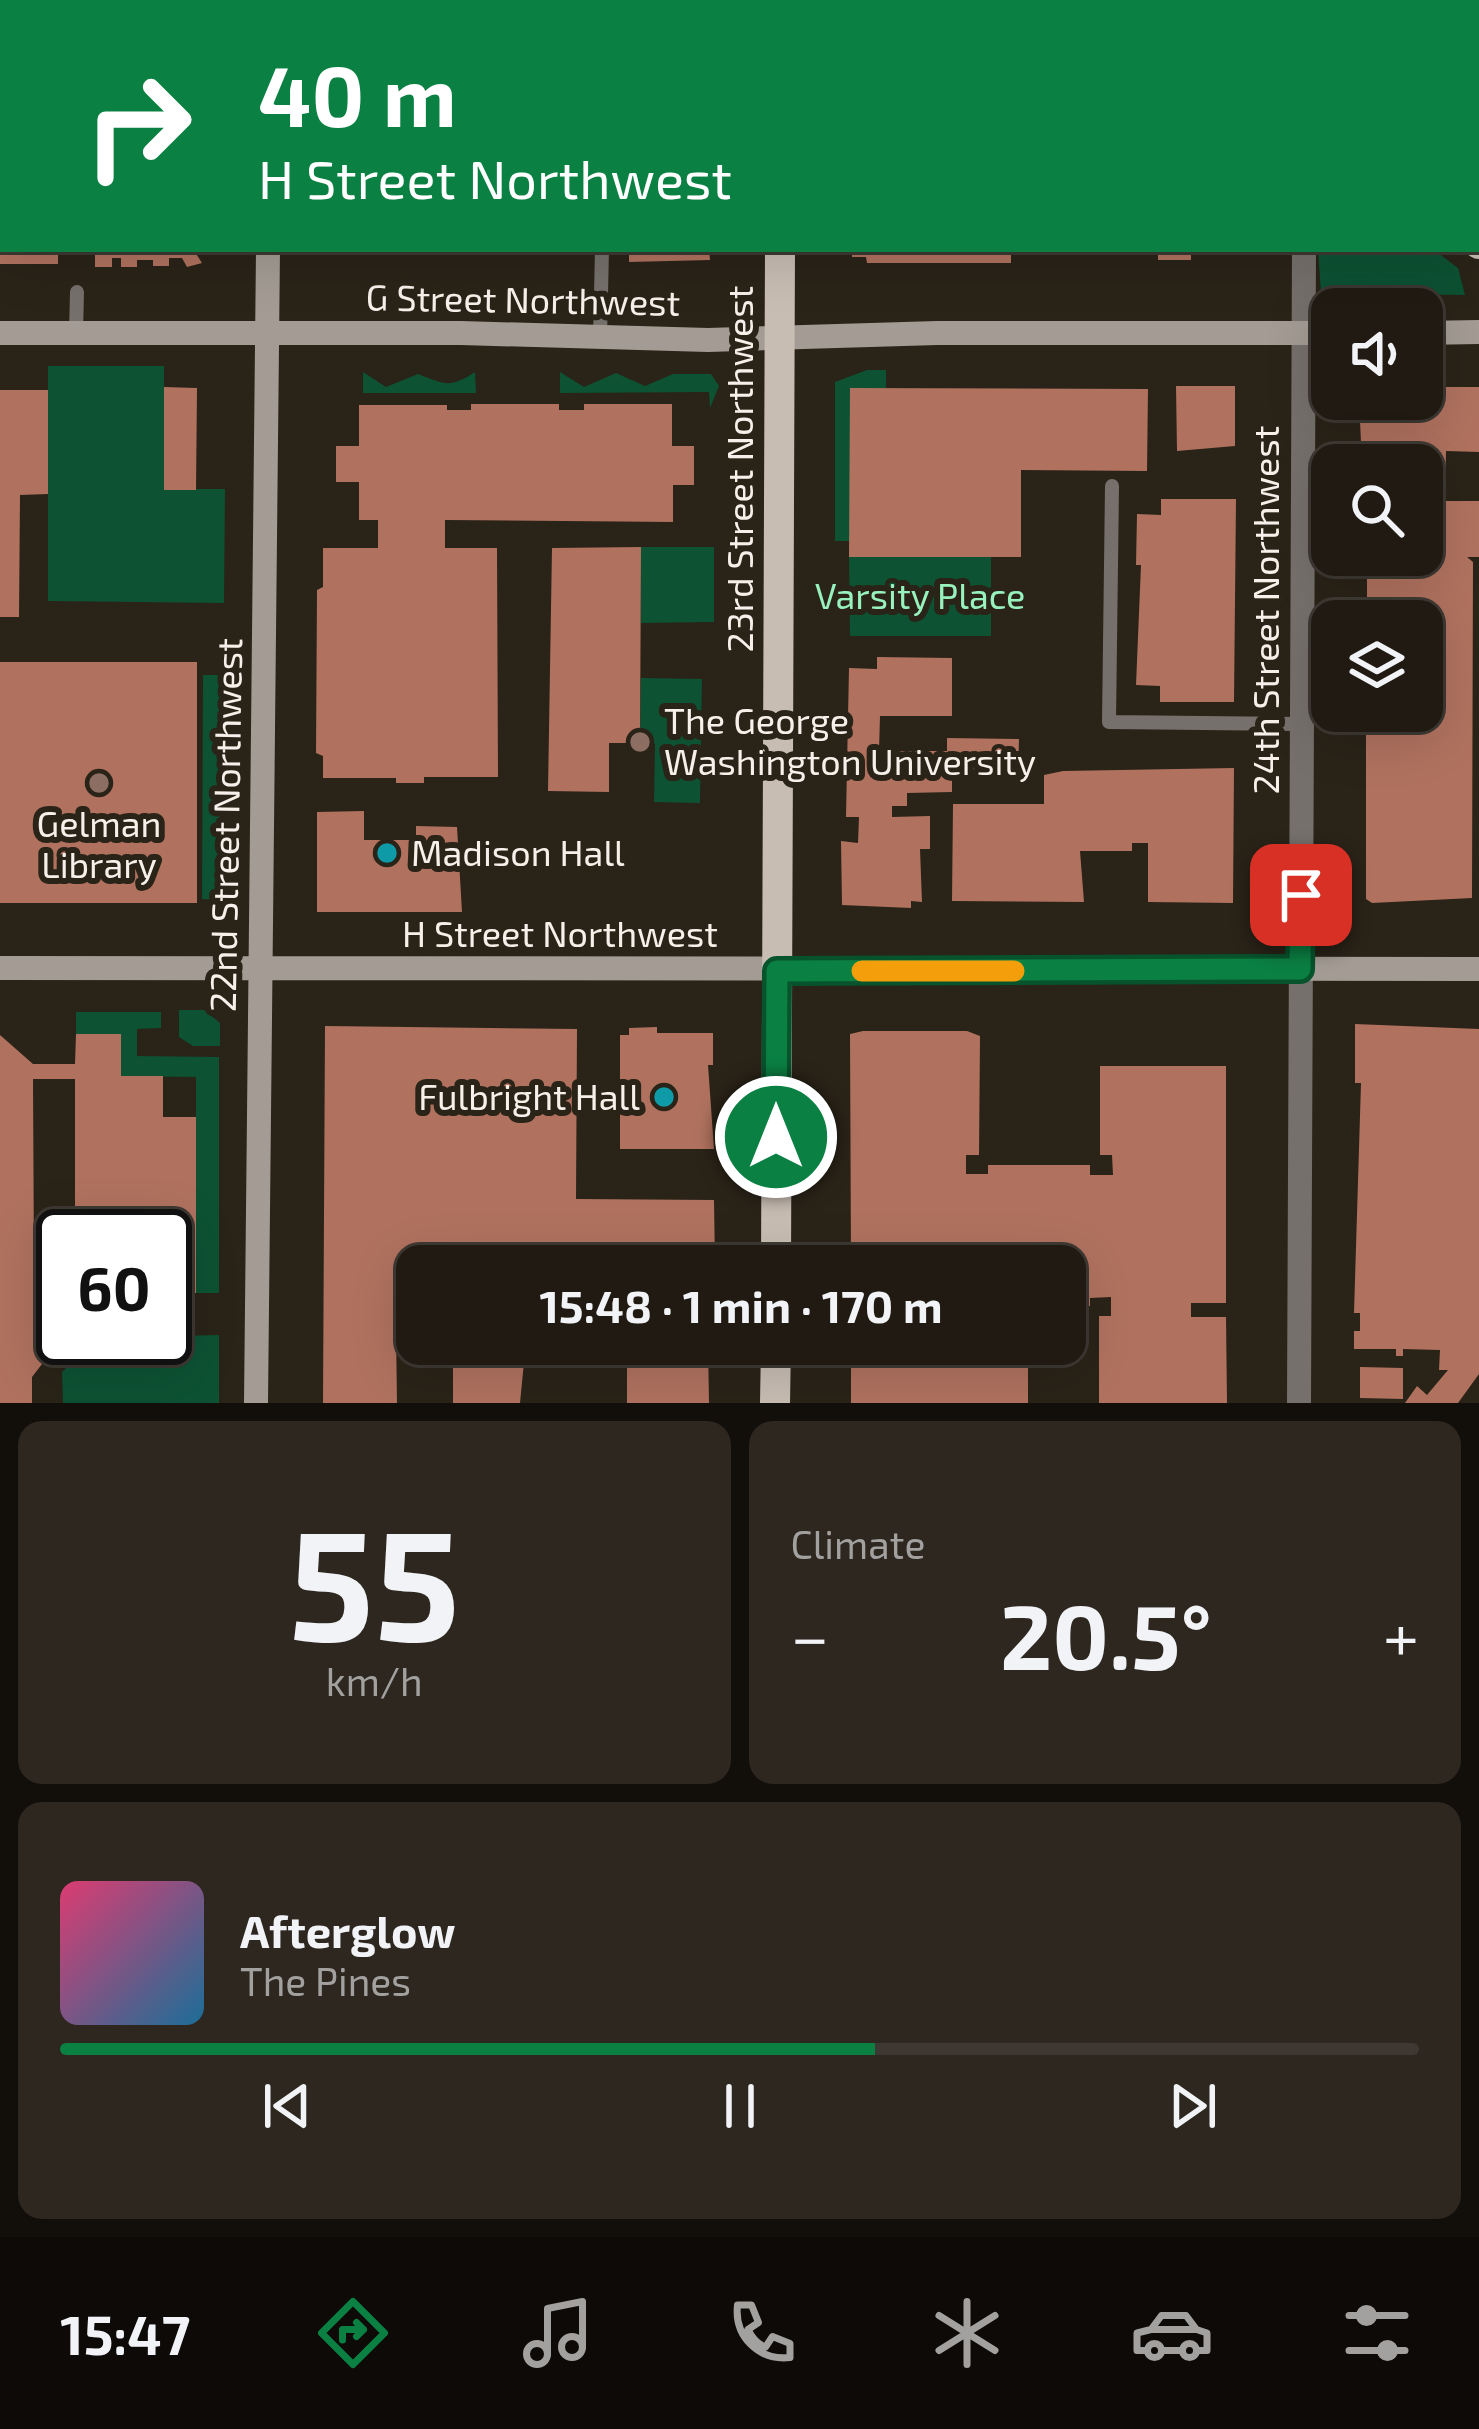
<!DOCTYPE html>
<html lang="en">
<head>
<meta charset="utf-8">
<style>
	body { margin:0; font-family:"Exo 2",sans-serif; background:#2d2720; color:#f1f3f6; height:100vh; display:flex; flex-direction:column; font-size:45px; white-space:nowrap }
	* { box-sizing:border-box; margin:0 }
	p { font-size:39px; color:#a2a19f }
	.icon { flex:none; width:66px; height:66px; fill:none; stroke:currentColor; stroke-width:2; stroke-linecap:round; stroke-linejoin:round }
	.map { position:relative; height:1403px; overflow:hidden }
	.panel { display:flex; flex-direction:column; gap:18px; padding:18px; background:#120e0a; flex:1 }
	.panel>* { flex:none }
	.hud { position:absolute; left:0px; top:0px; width:1479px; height:252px; box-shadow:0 12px 48px #0002,0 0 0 3px #3d3832; background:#0b8043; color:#fff; overflow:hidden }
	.buttons { position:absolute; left:1311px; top:288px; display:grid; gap:24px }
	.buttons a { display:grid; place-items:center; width:132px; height:132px; border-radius:24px; background:#201a12; box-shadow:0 12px 48px #0002,0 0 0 3px #3d3832; font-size:60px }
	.speed { position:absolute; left:36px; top:1209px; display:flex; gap:24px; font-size:60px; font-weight:700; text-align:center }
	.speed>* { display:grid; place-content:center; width:156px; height:156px; border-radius:50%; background:#201a12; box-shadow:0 12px 48px #0002,0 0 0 3px #3d3832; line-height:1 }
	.speed .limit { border:6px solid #111; border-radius:18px; background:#fff; color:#111 }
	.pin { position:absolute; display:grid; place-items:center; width:102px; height:102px; color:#fff; margin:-51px; border-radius:24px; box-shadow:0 6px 18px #0006 }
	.me { position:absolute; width:132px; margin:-66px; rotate:0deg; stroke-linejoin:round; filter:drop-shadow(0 0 9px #0008) }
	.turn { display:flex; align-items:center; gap:42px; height:252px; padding:0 60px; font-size:54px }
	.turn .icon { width:156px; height:156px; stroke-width:2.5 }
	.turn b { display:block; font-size:84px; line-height:102px }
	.big { font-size:90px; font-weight:700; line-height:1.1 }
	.panel .widget { flex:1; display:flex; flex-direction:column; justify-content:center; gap:18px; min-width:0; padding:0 42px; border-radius:24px; background:#2d2720 }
	.panel .dial { align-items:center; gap:0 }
	.dial b { font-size:156px; line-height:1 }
	.song { display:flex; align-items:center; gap:36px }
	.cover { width:144px; height:144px; border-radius:18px; background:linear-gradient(135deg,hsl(340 70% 55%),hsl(200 70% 35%)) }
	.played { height:12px; border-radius:6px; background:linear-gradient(90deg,#0b8043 60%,#3d3832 60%) }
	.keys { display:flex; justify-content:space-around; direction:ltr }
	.heat { display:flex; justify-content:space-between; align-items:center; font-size:66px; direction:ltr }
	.panel .tiles { flex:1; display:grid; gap:18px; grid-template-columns:1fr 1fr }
	.widget:last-child { grid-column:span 2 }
	.trip { position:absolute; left:396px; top:1245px; width:690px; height:120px; border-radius:24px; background:#201a12; box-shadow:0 12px 48px #0002,0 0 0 3px #3d3832; font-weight:700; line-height:120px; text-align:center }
	.tabs { display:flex; height:192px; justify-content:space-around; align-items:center; background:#0d0a07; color:#a2a19f }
	.tabs .icon { width:84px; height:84px }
	.tabs .on { color:#0b8043 }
	.tabs b { font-size:54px; color:#f1f3f6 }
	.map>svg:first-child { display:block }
</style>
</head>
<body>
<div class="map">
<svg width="1479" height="1403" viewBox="0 0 1479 1403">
	<rect width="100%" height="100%" fill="#2a2318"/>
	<!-- green -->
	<path fill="#0d5233" d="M1318,249H1433L1458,268L1465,295L1321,293Z
		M48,366H164V489H225L224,603L48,601Z
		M867,370H886V388L850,389V541H835V382Z
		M363,372L386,387L418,374C445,384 449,389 475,372L476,393H363Z
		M560,372L584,387L616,373L645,386L673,374H711L719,386L710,408L709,392L560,393Z
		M641,547H714V622L641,623Z
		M849,557H991V636H850Z
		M203,675H220V900L202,899Z
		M641,678L702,679L700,803L654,802L655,744L640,743Z
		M179,1010H204L220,1023V1046H193L179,1037Z
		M76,1012H161V1028L137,1029V1056L219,1057V1293H196V1077L121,1076V1034H76Z
		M219,1335V1403H63L62,1372L99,1338Z"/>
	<!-- building -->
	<path fill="#b0725f" d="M0,249H58V264H0Z
		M95,249H193L202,263L187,267L182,258H169V266H153V260H137V267H121V258H112V267H95Z
		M629,249H709L710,260L629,262Z
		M852,249H1011V263H867L866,257H852Z
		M1158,249H1191V260H1158Z
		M1176,386H1235V446L1177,451Z
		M164,387L197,388L196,490H164Z
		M1422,387H1479V452L1446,451L1445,501H1479V557H1467L1473,562L1472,898L1372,903L1366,899V711H1422V621H1367V555H1422V465H1362L1359,399H1422Z
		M850,388L1148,389L1147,471L1021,470V557H849Z
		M0,390H48V494L20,495L19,617H0Z
		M471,404H559V410H584V404H672V446H694V485H673V522L445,520V548H497L498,777H424V783H396V778H323V756L316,753L317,590L323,587V548H378V520H359V482H336V446H359V405H447V410H471Z
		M1161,499H1236L1234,702H1160V686L1136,685L1141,565H1136L1137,514L1161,515Z
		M641,547L640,743H609V792L548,791L552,548Z
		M877,657L952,658V716H880L879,751H947V738L1019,739L1018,775H952V792L907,793V806H892V817L930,816V849H920L922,902L911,901V908L842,905L841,841L858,843L859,817H846L849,668L877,669Z
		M0,662H197V903H0Z
		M1234,768L1233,903L1148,902V843H1132V851H1080L1084,902L952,901L953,804H1044V775L1063,771Z
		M364,811V840H416V826L457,827L462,912H317V812Z
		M1355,1024L1479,1029V1374L1458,1403H1405L1417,1386L1427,1395L1448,1370H1439L1440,1350L1403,1349V1356H1396V1349H1354V1331H1360V1313H1354L1361,1083H1355Z
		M325,1026L577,1029L576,1199L714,1200L715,1266H417V1326L396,1327L397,1403H323Z
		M657,1027V1033H713V1065H708L714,1149H620V1035H629V1028Z
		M863,1031H967L980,1036L979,1155H966V1174H988V1165H1090V1175H1113L1112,1155H1100V1066H1226V1303H1191V1317H1226L1227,1403H1099V1316H1111V1297L1090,1298V1306H1065V1266H851L850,1034Z
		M76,1034H121V1076H163V1117H196V1293L165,1294V1236H75V1079H33L34,1268L50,1285L63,1272V1337L32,1377V1403H0V1035L33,1064H75Z
		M627,1344H708L709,1403H627Z
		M851,1344H1028V1403H851Z
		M525,1352L520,1403H453V1353Z
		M1360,1367L1403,1368V1399L1360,1398Z"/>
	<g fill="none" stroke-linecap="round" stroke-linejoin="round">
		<!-- lane -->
		<path stroke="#75706b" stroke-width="14" d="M624,0V3
			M76,333L77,292
			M600,340L602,249
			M1112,486L1109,722L1301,724"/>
		<!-- street -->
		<path stroke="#75706b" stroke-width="24" d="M1299,1403L1304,249"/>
		<!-- secondary -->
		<path stroke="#a49c94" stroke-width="24" d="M268,0V3
			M0,333H461L708,340L937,333H1332
			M1422,333L1479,332
			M0,968L1479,969
			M256,1403L268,249"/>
		<!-- primary -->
		<path stroke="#c8bdb3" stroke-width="30" d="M1087,0L1091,3
			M1136,0L1141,3
			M1220,0L1224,3
			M1260,0L1264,3
			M785,3V0
			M1476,172L1479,174
			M1476,242L1479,244
			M776,1266L780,249
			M775,1403L776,1344"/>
	</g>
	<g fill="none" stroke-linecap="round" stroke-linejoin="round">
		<defs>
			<path id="route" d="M776,1137L777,971L1300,969L1301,895"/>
		</defs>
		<!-- route casing -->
		<use href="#route" stroke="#07532c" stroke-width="30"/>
		<!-- route -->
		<use href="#route" stroke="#0b8043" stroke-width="21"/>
		<!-- slow -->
		<path stroke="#f59e0b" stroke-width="21" d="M862,971H1014"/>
	</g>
	<!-- markers -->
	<g fill="#8d6e63" stroke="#2a2318" stroke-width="4.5">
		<circle cx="640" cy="742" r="12"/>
		<circle cx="99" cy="783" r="12"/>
	</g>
	<g fill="#0f9aa8" stroke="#2a2318" stroke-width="4.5">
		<circle cx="387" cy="853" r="12"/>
		<circle cx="664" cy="1097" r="12"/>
	</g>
	<g text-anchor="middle" stroke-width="12" stroke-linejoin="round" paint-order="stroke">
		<!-- street labels -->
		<g font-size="36" fill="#f5f0e9" stroke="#2a2318">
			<text transform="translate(523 300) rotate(1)" y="13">G Street Northwest</text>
			<text transform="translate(740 469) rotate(-90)" y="13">23rd Street Northwest</text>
			<text transform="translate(1266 610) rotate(-90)" y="13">24th Street Northwest</text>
			<text transform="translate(226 825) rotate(-89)" y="13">22nd Street Northwest</text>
			<text x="560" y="947">H Street Northwest</text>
		</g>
		<!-- park labels -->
		<g font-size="36" fill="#97f2be" stroke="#2a2318">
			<text x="920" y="609">Varsity Place</text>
		</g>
		<!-- poi labels -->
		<g font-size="36" fill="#f5f0e9" stroke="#2a2318" text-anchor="start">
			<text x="664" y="734">The George<tspan x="664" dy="41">Washington University</tspan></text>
			<text x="99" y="837" text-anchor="middle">Gelman<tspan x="99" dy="41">Library</tspan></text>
			<text x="411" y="866">Madison Hall</text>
			<text x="640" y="1110" text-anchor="end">Fulbright Hall</text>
		</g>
	</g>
</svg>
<div class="buttons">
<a><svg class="icon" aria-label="sound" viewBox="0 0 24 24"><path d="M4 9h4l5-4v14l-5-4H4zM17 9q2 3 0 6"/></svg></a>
<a><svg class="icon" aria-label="search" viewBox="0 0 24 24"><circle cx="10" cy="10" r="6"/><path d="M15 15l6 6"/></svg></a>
<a><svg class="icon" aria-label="layers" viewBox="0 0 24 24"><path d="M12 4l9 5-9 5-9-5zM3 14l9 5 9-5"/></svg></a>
</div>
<div class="speed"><div class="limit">60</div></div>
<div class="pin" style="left:1301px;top:895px;background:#d93025"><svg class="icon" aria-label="arrive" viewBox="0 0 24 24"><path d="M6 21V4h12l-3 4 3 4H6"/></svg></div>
<svg class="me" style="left:776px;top:1137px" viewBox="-20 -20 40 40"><circle r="17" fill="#0b8043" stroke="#fff" stroke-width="3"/><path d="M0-11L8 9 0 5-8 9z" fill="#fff"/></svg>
<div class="trip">15:48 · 1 min · 170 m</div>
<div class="hud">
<div class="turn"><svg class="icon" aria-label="right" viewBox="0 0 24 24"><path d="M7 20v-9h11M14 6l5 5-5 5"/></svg><div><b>40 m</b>H Street Northwest</div></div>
</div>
</div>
<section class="panel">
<div class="tiles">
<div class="widget dial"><b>55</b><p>km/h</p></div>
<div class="widget"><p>Climate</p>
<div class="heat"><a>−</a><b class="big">20.5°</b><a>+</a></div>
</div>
<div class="widget">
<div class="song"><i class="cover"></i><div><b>Afterglow</b><p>The Pines</p></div></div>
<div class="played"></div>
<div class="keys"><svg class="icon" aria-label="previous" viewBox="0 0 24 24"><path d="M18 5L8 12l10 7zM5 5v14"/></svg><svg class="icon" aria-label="pause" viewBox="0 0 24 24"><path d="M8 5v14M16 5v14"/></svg><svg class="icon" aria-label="next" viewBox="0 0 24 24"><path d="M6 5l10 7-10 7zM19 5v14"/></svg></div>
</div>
</div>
</section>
<nav class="tabs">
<b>15:47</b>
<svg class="icon on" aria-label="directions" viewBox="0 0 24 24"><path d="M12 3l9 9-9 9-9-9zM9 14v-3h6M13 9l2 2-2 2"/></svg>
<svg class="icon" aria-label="music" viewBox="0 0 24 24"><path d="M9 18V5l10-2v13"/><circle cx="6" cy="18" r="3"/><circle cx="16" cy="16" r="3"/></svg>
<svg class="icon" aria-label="phone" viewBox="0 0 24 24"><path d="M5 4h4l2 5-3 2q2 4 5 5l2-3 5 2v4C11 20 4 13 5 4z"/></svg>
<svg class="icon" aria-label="climate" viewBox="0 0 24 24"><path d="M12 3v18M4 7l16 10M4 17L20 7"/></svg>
<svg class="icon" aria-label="car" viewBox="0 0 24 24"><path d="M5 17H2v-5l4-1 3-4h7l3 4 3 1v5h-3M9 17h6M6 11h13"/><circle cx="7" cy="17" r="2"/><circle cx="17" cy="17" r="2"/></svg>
<svg class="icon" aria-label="filters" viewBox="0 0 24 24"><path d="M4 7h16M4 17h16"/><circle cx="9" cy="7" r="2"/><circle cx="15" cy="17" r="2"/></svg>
</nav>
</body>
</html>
